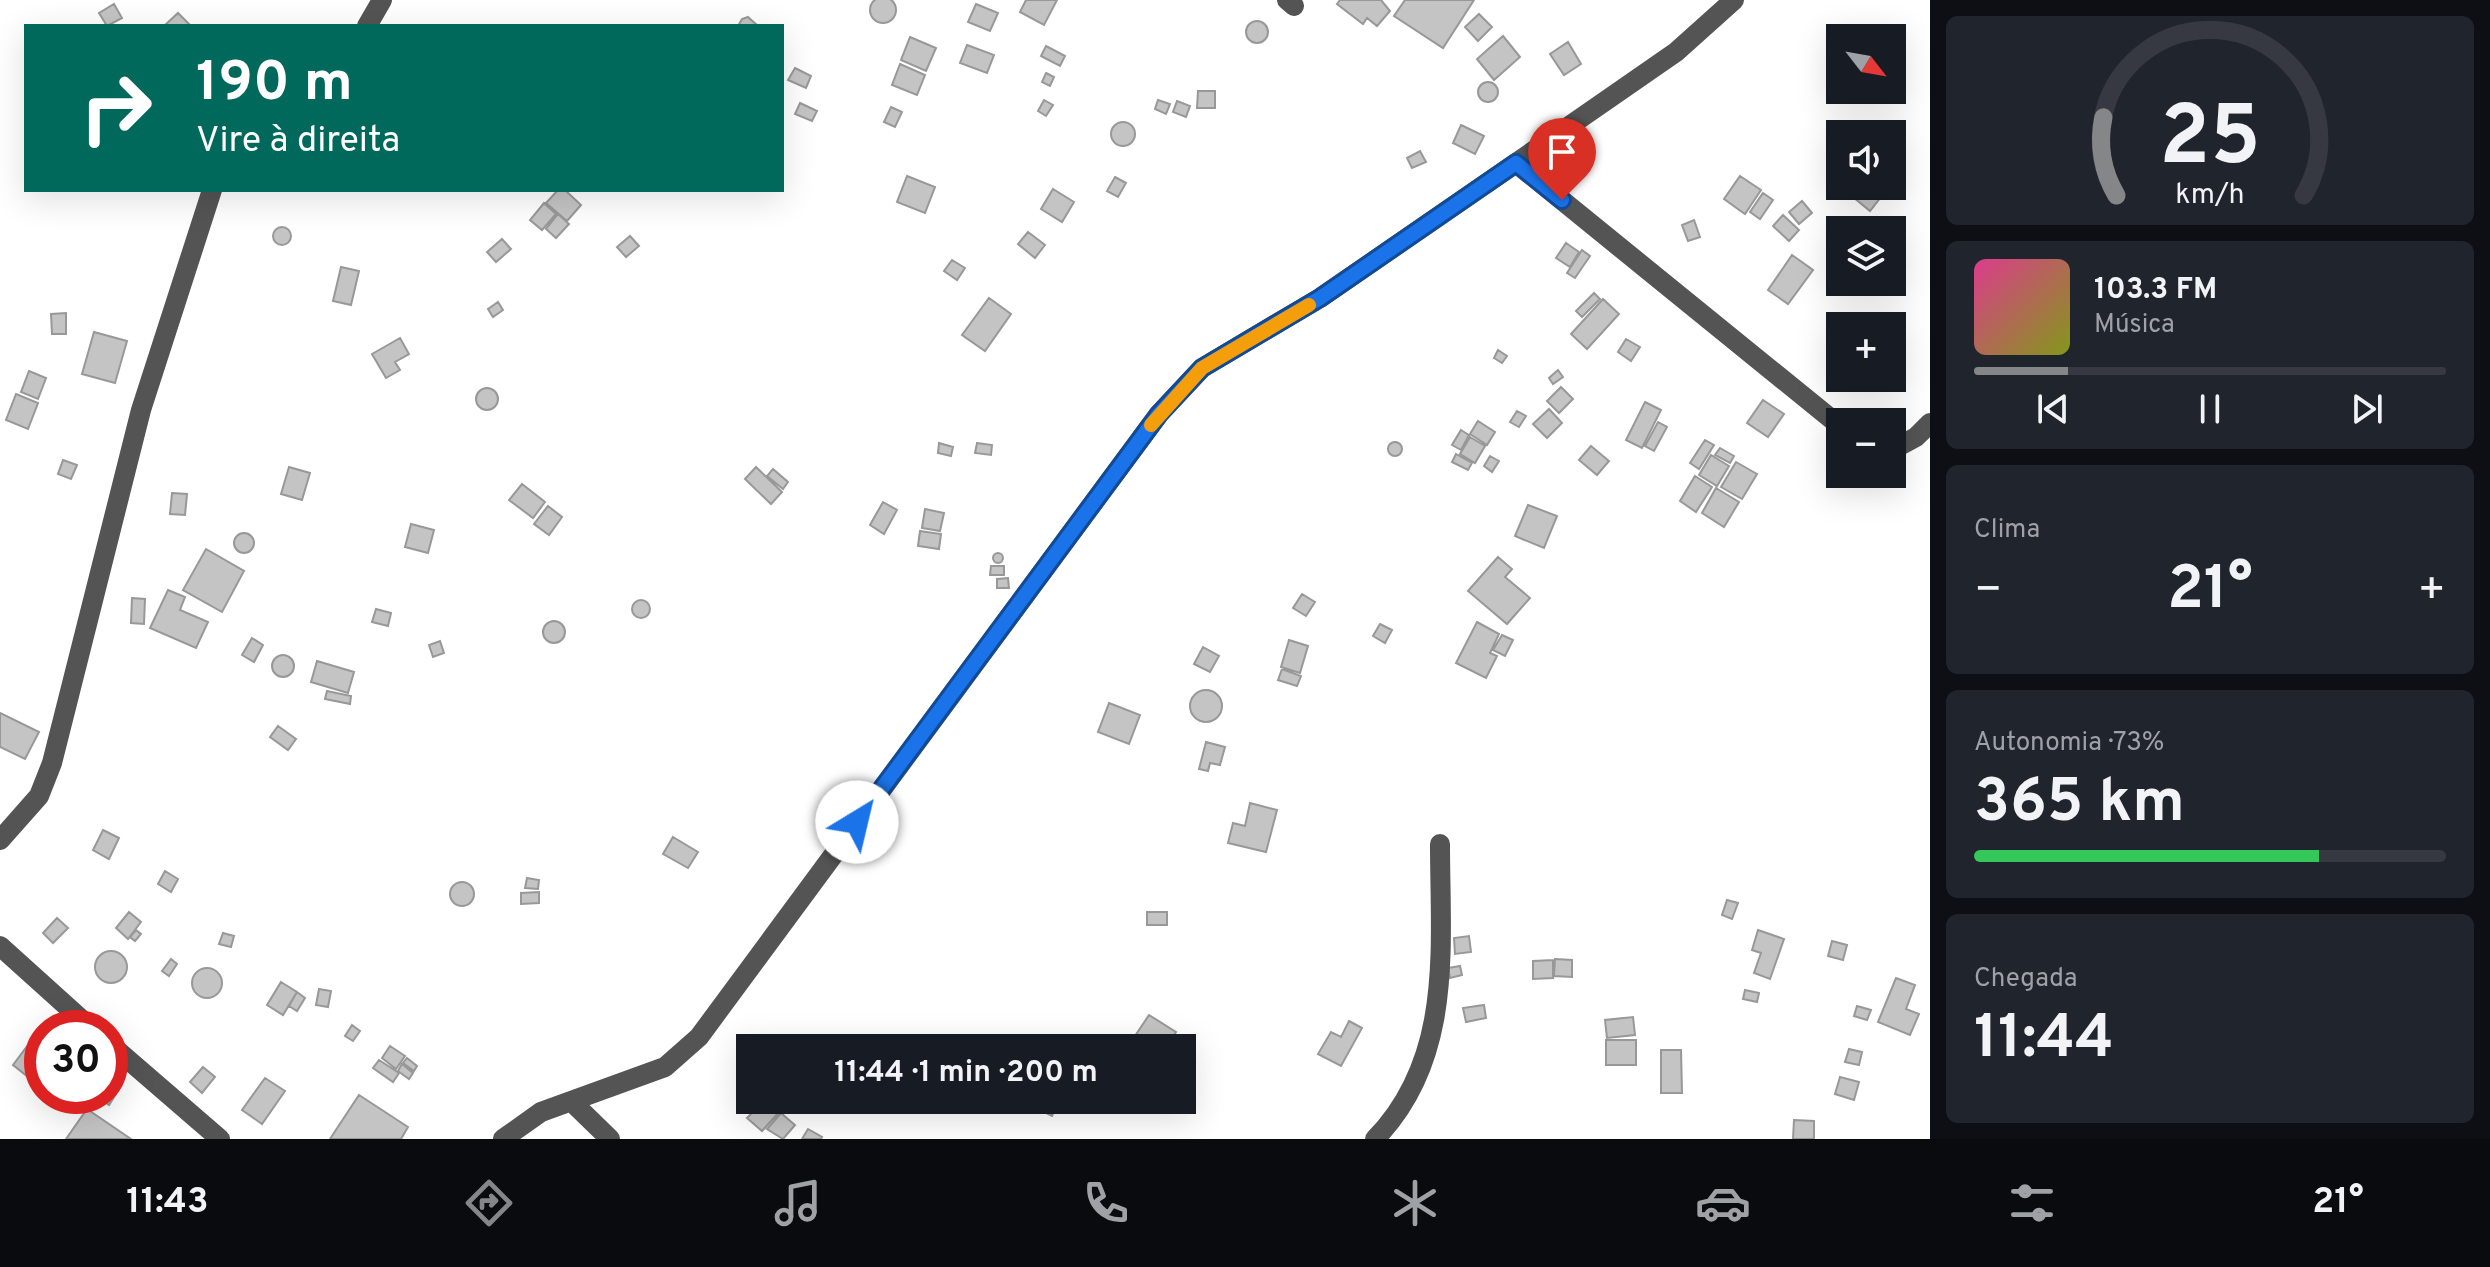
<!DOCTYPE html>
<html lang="pt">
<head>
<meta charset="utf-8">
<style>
	body { margin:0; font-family:Overpass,sans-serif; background:#20242c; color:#f1f3f6; height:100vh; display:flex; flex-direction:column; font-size:30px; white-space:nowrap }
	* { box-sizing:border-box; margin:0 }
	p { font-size:26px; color:#9ea1a6 }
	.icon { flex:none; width:44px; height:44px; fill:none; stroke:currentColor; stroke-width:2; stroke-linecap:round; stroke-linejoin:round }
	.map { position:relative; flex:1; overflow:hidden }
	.side { display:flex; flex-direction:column; gap:16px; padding:16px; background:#0d0f14; width:560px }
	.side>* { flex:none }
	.guide { position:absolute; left:24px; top:24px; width:760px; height:168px; border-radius:0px; box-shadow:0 8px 32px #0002; background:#00695c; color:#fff; overflow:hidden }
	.needle { width:52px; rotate:121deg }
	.buttons { position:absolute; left:1826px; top:24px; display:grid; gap:16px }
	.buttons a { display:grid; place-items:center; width:80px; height:80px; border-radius:0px; background:#171b24; box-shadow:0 8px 32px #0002; font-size:40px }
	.speed { position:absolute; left:24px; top:1010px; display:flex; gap:16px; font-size:40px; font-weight:700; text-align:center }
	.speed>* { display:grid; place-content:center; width:104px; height:104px; border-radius:50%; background:#171b24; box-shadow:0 8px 32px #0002; line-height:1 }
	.speed .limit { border:12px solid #d22; background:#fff; color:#111 }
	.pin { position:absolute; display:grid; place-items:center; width:68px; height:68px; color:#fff; margin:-82px -34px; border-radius:50% 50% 50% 0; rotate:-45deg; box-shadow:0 0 8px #0007 }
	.pin .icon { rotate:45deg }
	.me { position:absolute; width:88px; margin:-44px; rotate:36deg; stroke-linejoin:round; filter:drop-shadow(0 0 6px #0008) }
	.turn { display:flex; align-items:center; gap:28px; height:168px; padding:0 40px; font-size:36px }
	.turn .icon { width:104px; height:104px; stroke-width:2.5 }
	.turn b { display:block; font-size:56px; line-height:68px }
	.big { font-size:60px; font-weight:700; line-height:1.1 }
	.side .widget { flex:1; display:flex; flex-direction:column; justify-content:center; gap:12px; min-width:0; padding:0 28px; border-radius:12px; background:#20242c }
	.side .dial { align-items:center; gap:0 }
	.dial svg { height:208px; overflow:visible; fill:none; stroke:#363941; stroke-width:7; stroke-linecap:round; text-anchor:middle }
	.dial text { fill:#f1f3f6; stroke:none }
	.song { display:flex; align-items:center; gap:24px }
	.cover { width:96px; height:96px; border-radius:12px; background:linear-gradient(135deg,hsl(330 70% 55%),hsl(70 70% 35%)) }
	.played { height:8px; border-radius:4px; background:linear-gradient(90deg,#858687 20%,#363941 20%) }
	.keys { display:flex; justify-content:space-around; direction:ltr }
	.heat { display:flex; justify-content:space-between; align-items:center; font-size:44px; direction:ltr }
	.charge { height:12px; border-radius:6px; background:linear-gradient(90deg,#34c759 73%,#363941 0) }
	.trip { position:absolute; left:736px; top:1034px; width:460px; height:80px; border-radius:0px; background:#171b24; box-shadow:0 8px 32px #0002; font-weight:700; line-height:80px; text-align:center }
	.tab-bar { display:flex; height:128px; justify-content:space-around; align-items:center; background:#090b0e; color:#9ea1a6 }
	.tab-bar .icon { width:56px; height:56px }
	.tab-bar .current { color:#858687 }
	.tab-bar b { font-size:36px; color:#f1f3f6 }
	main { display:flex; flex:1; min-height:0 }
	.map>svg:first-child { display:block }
</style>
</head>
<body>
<main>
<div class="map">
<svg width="1930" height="1139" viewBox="0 0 1930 1139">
	<rect width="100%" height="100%" fill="#fff"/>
	<!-- building -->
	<path fill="#c4c4c4" stroke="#989898" stroke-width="2" d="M870 10a13 13 0 1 1 26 0a13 13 0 1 1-26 0Z
		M1026,0H1057L1044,25L1020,12Z
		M1340,0H1381L1390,11L1377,26L1367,18L1363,24L1337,4Z
		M1405,0H1474L1443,48L1394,16Z
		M114,4L122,18L107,26L99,13Z
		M976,4L998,13L990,31L968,22Z
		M178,13L191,26H164Z
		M1479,14L1492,27L1478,41L1465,27Z
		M748,17L758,26H738L742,19Z
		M1246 32a11 11 0 1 1 22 0a11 11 0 1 1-22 0Z
		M1503,36L1520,57L1494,80L1477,59Z
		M910,37L936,48L926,71L901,60Z
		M1568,42L1581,64L1564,75L1550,54Z
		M967,45L994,55L987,73L960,63Z
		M1046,46L1065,56L1060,66L1041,56Z
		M900,64L925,75L917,95L892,85Z
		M795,68L811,76L806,88L788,80Z
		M1046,73L1054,77L1050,86L1042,82Z
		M1478 92a10 10 0 1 1 20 0a10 10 0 1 1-20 0Z
		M1198,91H1215V108H1197Z
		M1044,100L1053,105L1046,116L1038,111Z
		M1158,100L1170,104L1166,114L1155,109Z
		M1177,101L1190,106L1186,117L1173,112Z
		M800,103L817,111L812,121L795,114Z
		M891,107L902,112L895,127L884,122Z
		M1111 134a12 12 0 1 1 24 0a12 12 0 1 1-24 0Z
		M1461,125L1484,136L1475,154L1453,143Z
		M1420,151L1426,162L1412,168L1407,158Z
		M907,176L935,187L925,213L897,202Z
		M1740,176L1761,190L1745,214L1724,199Z
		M1115,177L1126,183L1118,197L1107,191Z
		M1852,186H1868L1881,197L1870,211L1847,192Z
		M1053,189L1074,202L1062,222L1041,209Z
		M558,190H565L581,205L567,221L546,203Z
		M1763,193L1773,200L1760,219L1750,212Z
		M1802,201L1812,213L1799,224L1789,212Z
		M544,203L556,214L542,230L530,220Z
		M558,214L569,224L556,238L546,229Z
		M1783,215L1799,230L1789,241L1773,226Z
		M1694,220L1700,237L1688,241L1682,225Z
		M273 236a9 9 0 1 1 18 0a9 9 0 1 1-18 0Z
		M1028,232L1045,245L1035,258L1018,244Z
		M630,236L639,246L626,257L617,247Z
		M502,239L511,249L496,262L487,252Z
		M1566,243L1579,252L1570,267L1556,258Z
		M1582,250L1590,256L1575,278L1567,273Z
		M1792,255L1813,270L1788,304L1768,290Z
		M1892,255L1905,266L1893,280H1892Z
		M952,260L965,268L957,280L944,271Z
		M341,267L359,271L351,305L333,301Z
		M1594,293L1600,299L1582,317L1576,311Z
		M989,298L1011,314L985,351L962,335Z
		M1603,299L1619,314L1587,349L1571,334Z
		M498,302L503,310L493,317L488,309Z
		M66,313V334H52L51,314Z
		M94,332L127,341L115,383L82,374Z
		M400,338L409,354L395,362L400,370L386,378L372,354Z
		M1626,339L1640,347L1631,361L1618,352Z
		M1498,350L1507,356L1502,363L1494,358Z
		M1558,370L1563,377L1553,384L1549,378Z
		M29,371L46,378L38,399L21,392Z
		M1561,387L1573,399L1559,413L1547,401Z
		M476 399a11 11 0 1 1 22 0a11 11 0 1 1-22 0Z
		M16,394L38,403L28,429L6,420Z
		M1763,400L1784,414L1768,437L1747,423Z
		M1645,402L1661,410L1642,448L1626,440Z
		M1549,409L1562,423L1547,438L1533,424Z
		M1517,411L1526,416L1519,427L1510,422Z
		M1478,421L1495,432L1487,445L1470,434Z
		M1658,422L1667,427L1654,451L1645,446Z
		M1461,430L1469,435L1461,450L1452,445Z
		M1470,437L1485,446L1475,463L1460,454Z
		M1705,440L1714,445L1699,469L1690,463Z
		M1388 449a7 7 0 1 1 14 0a7 7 0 1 1-14 0Z
		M939,443L953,447L951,456L938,453Z
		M977,443L992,445L991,455L975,453Z
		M1591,446L1609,461L1597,475L1579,460Z
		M1720,448L1734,456L1730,463L1715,455Z
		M1456,454L1472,463L1468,470L1452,462Z
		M1711,455L1729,466L1717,486L1699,475Z
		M1490,456L1499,461L1492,472L1484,466Z
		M63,460L77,465L71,479L58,474Z
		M1736,462L1757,474L1742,499L1721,487Z
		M289,467L310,473L302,500L281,494Z
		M756,467L782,492L771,504L745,479Z
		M773,469L788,482L783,489L767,476Z
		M1695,476L1712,487L1696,512L1680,501Z
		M522,484L545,502L533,518L509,500Z
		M1716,488L1739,502L1724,527L1702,513Z
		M172,493L187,494L185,515L170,514Z
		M883,502L897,510L884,534L870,525Z
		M1528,505L1557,516L1544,548L1515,536Z
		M548,506L562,517L549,535L534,524Z
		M925,509L944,513L940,531L922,528Z
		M411,524L434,530L428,553L405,547Z
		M920,531L941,534L939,549L918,546Z
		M234 543a10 10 0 1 1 20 0a10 10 0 1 1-20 0Z
		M206,549L244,571L222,612L183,590Z
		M993 558a5 5 0 1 1 10 0a5 5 0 1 1-10 0Z
		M1498,557L1512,569L1505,577L1530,598L1507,624L1468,591Z
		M991,566H1004V575H990Z
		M1008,578L1009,588H997V579Z
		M168,590L185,597L180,610L208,622L196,648L150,628Z
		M1302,594L1315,602L1306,616L1293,608Z
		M132,598L145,599L144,624L131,623Z
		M632 609a9 9 0 1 1 18 0a9 9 0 1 1-18 0Z
		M376,609L391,613L388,626L372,622Z
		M543 632a11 11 0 1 1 22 0a11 11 0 1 1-22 0Z
		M1477,622L1499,634L1490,653L1497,656L1486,678L1456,663Z
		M1380,624L1392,630L1385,643L1373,636Z
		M1502,635L1513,640L1505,656L1493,650Z
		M252,638L263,645L254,662L242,655Z
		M1289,640L1308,646L1300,673L1281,667Z
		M440,641L444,653L433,657L429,645Z
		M1203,647L1219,656L1210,672L1194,664Z
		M272 666a11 11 0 1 1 22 0a11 11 0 1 1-22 0Z
		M317,661L354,672L348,693L311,682Z
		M1282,669L1301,676L1297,686L1278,680Z
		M1190 706a16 16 0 1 1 32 0a16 16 0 1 1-32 0Z
		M327,691L351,696L350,704L325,699Z
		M1109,703L1140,715L1129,744L1098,732Z
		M0,713L39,732L25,759L0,747Z
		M278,726L296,739L288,750L270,737Z
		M1206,742L1225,747L1220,765L1210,763L1208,771L1199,769Z
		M1250,803L1277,810L1266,852L1228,843L1233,823L1245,826Z
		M103,830L119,838L109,859L93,850Z
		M673,837L698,852L688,868L663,854Z
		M165,871L178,879L171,892L158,884Z
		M527,878L539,880L538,889L525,888Z
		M450 894a12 12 0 1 1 24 0a12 12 0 1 1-24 0Z
		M539,892V903L521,904V893Z
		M1727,900L1738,903L1732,919L1722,915Z
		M129,912L141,922L128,939L116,928Z
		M1147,912H1167V925H1147Z
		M57,918L68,928L53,943L43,933Z
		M136,930L141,934L135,941L130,937Z
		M1758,930L1784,939L1770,979L1754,973L1761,953L1752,950Z
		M223,933L234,936L231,947L219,944Z
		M1469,936L1471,952L1455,954L1454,938Z
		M1832,941L1847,945L1843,960L1828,956Z
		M95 967a16 16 0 1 1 32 0a16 16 0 1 1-32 0Z
		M171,959L177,964L169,976L162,971Z
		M1555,959L1572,960V977L1554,976Z
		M1553,960V978L1533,979V961Z
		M1460,966L1462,975L1450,978L1448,968Z
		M192 983a15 15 0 1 1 30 0a15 15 0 1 1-30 0Z
		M1896,978L1915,985L1906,1009L1919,1014L1910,1035L1878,1022Z
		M281,982L297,992L283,1015L267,1005Z
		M319,989L331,991L328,1007L316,1005Z
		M1745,990L1759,993L1757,1002L1743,999Z
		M297,992L305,998L297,1011L289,1006Z
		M1484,1005L1486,1018L1466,1022L1463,1008Z
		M1857,1006L1871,1010L1867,1020L1854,1016Z
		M1149,1015L1176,1032L1165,1048L1159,1044L1156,1048H1127Z
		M1633,1017L1635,1035L1607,1038L1605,1020Z
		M1349,1021L1362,1028L1341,1066L1318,1054L1331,1032L1341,1037Z
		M352,1025L360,1031L353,1041L345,1036Z
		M34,1037L42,1043V1067L32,1080L13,1065Z
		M1606,1040H1636V1065H1606Z
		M390,1046L405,1056L396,1069L382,1058Z
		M1849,1049L1862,1052L1859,1065L1845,1062Z
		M1661,1050H1681L1682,1093H1661Z
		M407,1058L417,1066L414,1071L403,1063Z
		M379,1060L399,1073L393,1082L373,1068Z
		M402,1064L413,1073L409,1079L398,1071Z
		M203,1067L215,1077L202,1093L190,1082Z
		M1840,1077L1859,1082L1854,1100L1835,1094Z
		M265,1078L285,1091L262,1124L242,1110Z
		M110,1079L121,1086L109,1105L97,1096H110Z
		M750,1092V1100H767L780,1111L762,1131L747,1118L754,1111L743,1101Z
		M359,1095L408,1127L401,1139H330Z
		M1040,1100L1058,1103L1052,1116L1036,1108Z
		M87,1109L131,1139H66Z
		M781,1113L795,1125L783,1139L767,1129Z
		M1794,1120L1814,1121V1139H1793Z
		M808,1129L822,1137L821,1139H802Z"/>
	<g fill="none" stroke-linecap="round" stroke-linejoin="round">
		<!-- minor -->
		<path stroke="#545454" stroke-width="20" d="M1287,0L1294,6
			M367,26L382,0
			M1516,163L1840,426
			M1892,450L1916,437L1930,423
			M0,840L39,796L52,763L141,410L212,190
			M0,946L91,1028
			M110,1044L220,1139
			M571,1101L610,1139
			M503,1139L541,1112L665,1067L699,1037L1159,414L1202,368L1320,298L1516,163L1676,52L1734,0
			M1375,1139C1454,1058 1440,947 1440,844"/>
	</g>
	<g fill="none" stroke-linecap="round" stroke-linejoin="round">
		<defs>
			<path id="route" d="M857,822L1159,414L1202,368L1320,298L1516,163L1562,200"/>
		</defs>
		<!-- route casing -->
		<use href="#route" stroke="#114b97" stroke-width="20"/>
		<!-- route -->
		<use href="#route" stroke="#1a73e8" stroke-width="14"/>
		<!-- slow -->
		<path stroke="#f59e0b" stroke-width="14" d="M1151,425L1202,368L1309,305"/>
	</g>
</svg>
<div class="buttons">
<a><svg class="needle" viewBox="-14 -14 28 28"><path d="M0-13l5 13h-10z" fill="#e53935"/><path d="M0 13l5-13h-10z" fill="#9ea1a6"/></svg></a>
<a><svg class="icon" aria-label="sound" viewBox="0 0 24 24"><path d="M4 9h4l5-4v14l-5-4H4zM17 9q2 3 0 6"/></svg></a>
<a><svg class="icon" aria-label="layers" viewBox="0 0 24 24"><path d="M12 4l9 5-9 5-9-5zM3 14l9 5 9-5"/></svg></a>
<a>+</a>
<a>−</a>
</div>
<div class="speed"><div class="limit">30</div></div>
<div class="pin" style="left:1562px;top:200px;background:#d93025"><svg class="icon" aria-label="arrive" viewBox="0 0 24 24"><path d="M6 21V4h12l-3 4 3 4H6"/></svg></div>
<svg class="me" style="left:857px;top:822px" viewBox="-20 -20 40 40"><circle r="19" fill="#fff"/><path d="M0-13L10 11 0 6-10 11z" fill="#1a73e8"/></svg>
<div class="trip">11:44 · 1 min · 200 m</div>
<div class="guide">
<div class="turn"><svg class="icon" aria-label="right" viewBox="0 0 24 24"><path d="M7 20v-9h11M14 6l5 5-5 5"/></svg><div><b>190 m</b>Vire à direita</div></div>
</div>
</div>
<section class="side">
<div class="widget dial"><svg viewBox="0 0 100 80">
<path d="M14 69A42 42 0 1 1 86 69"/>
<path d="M14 69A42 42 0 0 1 9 39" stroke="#858687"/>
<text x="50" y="56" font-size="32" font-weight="700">25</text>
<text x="50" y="72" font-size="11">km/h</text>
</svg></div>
<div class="widget">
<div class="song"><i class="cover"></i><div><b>103.3 FM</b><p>Música</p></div></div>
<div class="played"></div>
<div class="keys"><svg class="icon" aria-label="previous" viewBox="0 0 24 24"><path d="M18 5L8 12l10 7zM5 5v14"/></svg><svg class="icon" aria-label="pause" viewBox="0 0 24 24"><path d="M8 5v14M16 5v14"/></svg><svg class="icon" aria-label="next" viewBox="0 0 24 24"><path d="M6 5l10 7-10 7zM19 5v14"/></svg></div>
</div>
<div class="widget"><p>Clima</p>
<div class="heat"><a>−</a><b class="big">21°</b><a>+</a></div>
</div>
<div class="widget"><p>Autonomia · 73%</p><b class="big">365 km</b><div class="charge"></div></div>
<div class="widget"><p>Chegada</p><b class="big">11:44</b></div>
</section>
</main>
<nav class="tab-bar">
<b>11:43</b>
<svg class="icon current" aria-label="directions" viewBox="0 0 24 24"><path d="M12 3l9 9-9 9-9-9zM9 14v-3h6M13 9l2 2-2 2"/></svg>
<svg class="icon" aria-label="music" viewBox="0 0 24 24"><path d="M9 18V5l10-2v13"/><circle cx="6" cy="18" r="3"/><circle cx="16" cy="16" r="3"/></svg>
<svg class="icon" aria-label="phone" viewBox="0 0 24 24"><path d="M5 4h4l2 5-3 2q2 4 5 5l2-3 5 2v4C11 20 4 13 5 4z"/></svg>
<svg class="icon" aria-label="climate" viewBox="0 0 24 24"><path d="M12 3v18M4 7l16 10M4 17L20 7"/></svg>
<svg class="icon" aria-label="car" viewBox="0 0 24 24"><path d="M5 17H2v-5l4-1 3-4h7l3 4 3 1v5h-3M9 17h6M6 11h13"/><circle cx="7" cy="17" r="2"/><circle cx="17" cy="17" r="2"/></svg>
<svg class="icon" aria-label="filters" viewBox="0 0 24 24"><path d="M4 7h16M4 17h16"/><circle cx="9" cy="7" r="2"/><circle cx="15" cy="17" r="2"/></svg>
<b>21°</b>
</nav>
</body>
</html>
